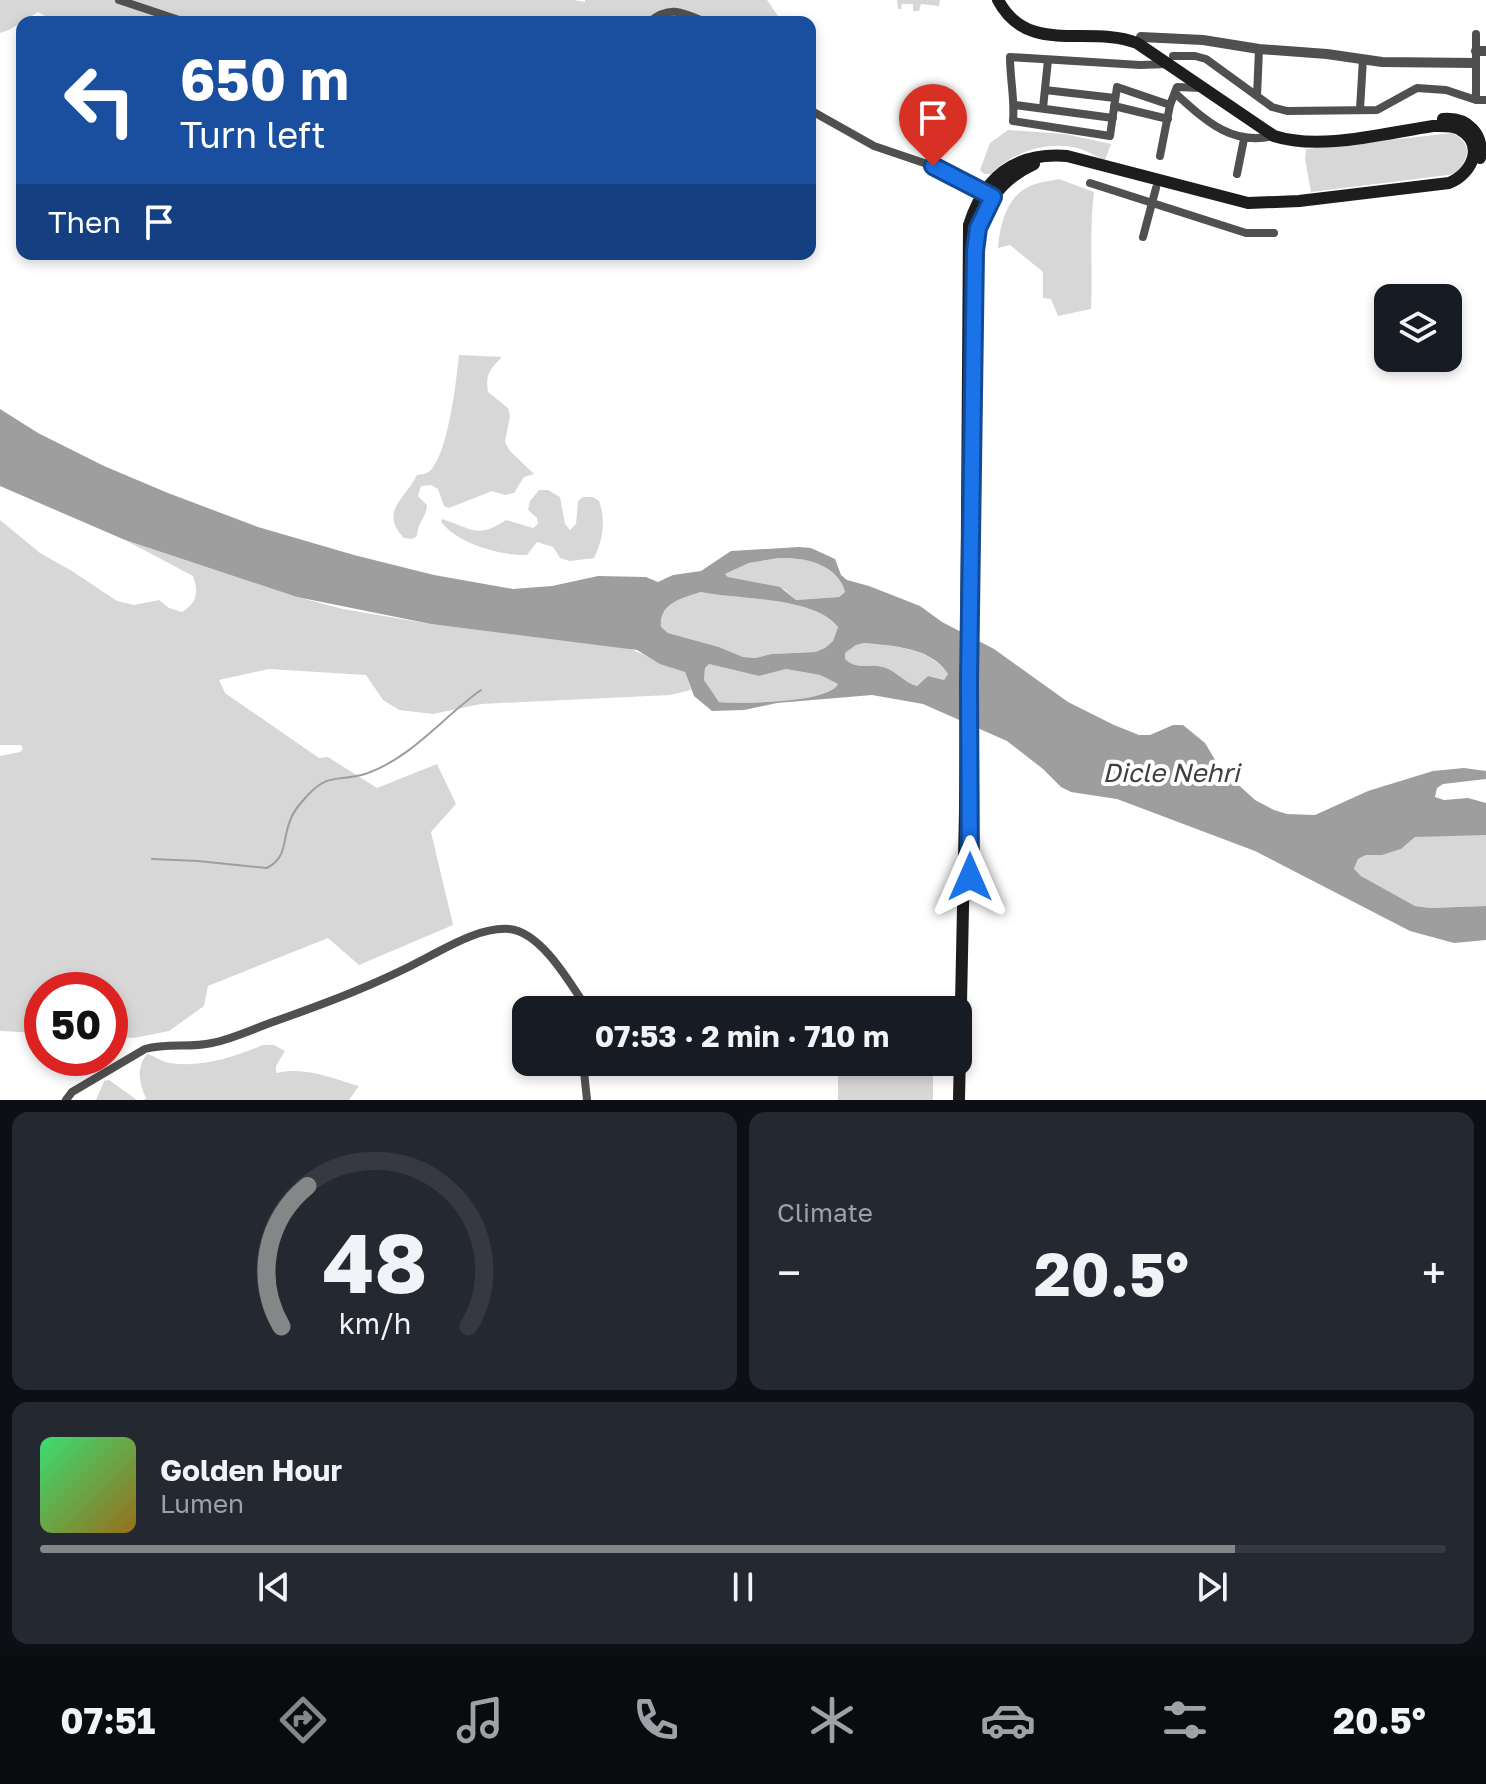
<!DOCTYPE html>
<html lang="en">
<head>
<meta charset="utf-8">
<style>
	body { margin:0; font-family:"Golos Text",sans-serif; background:#242831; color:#f1f3f6; height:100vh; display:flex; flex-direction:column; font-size:30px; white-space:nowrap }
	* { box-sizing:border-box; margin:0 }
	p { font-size:26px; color:#9ea1a6 }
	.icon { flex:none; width:44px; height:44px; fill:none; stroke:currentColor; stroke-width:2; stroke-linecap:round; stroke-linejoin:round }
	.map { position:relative; height:1100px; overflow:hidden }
	.drawer { display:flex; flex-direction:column; gap:12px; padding:12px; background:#0d0f14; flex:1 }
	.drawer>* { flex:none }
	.guide { position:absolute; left:16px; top:16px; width:800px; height:244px; border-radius:16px; box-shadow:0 4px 12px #0003; background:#1a4fa0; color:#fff; overflow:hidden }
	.tools { position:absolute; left:1374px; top:284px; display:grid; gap:16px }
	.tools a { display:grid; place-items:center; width:88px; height:88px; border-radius:16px; background:#171b24; box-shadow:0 4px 12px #0003; font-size:40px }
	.speed { position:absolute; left:24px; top:972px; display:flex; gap:16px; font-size:40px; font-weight:700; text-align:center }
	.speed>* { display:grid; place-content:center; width:104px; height:104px; border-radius:50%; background:#171b24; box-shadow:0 4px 12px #0003; line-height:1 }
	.speed .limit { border:12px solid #d22; background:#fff; color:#111 }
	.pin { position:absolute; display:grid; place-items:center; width:68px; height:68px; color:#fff; margin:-82px -34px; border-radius:50% 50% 50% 0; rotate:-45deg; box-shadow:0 0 8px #0007 }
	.pin .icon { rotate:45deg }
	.me { position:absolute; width:88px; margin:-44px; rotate:0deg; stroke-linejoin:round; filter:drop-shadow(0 0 6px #0008) }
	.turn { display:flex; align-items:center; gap:28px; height:168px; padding:0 32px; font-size:36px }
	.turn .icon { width:104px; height:104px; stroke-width:2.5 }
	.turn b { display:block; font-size:56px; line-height:68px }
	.then { display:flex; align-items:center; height:76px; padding:0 32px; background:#0003; gap:16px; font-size:30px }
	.big { font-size:60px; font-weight:700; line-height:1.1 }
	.drawer .widget { flex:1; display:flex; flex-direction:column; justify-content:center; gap:12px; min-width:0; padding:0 28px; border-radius:16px; background:#242831 }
	.drawer .dial { align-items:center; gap:0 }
	.dial svg { height:208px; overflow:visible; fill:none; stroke:#363941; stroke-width:7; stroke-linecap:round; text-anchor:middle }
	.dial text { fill:#f1f3f6; stroke:none }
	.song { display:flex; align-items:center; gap:24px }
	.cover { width:96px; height:96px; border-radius:12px; background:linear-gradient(135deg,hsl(140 70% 55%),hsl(40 70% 35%)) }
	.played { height:8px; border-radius:4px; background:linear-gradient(90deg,#858687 85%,#363941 85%) }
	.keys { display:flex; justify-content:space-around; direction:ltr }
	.heat { display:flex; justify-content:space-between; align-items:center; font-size:44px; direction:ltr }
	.drawer .tiles { flex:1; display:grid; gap:12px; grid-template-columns:1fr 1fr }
	.widget:last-child { grid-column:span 2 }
	.trip { position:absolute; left:512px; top:996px; width:460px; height:80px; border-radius:16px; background:#171b24; box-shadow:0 4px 12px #0003; font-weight:700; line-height:80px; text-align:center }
	.tabs { display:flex; height:128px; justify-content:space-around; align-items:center; background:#090b0e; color:#9ea1a6 }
	.tabs .icon { width:56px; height:56px }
	.tabs .on { color:#858687 }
	.tabs b { font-size:36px; color:#f1f3f6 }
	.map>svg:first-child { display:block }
</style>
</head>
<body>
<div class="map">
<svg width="1486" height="1100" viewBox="0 0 1486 1100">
	<rect width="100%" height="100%" fill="#fff"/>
	<!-- green -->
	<path fill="#d7d7d7" d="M0,0H574L585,2V0H767L782,22H56L38,12L9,30L0,33Z
		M897,0H940L939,6L921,4L919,11H913V4H902L901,9H898Z
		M1008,130L1065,134L1111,144L1105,160C1097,157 1089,152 1081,149C1050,140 1013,151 991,174H984L980,170L990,143Z
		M1453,133C1473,145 1469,157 1456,174L1311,192L1305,159L1306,149Z
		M1059,179L1094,192C1089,231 1093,270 1091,309L1058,316L1051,299L1043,298V272L1010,245L998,248C1000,226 1006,198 1028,187C1037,182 1050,181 1059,179Z
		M459,355L502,357C490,369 485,375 488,392L508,408L510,416L505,442L510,451L534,474L524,477L514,493L505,495L492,491L449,508L444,506L438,489L431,485L421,486L418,496L427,505C427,516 417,524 417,536L412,539L404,538C378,511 407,497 417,475C424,474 429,474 433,467C449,445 456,383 459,355Z
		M539,490H548L560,497L565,524L570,530L576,524L578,501L583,497H593L599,501C606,520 603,540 594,558L570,561L560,558L553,547L537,542L527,555C500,556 457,543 441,522L442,519C473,529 477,539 506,520L533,528L538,524L537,518L528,510L530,501Z
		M0,520L40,553L72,571L117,601L134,605L159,600L169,608L182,612C197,602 199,593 193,576L125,540L297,597L343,609L431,624L628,648L685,672L691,690L670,695L481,704L433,714L399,710L383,700L366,675L269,669L219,680L225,693L319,758L328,757L377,788L437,764L456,804L431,832L453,925L359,965L328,938L208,986L204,1006L169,1031L134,1038L110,1036V990H42V1033L0,1031V756L20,752L23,749L21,745H0Z
		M779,558C804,557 838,564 845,592L839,597L796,600L784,589L728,577L725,574L749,563Z
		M701,592C738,600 812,596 838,627L833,641L825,648L815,652L772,654L755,658L743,657L719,647L668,633L661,628C659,603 682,598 701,592Z
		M864,643C894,646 930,648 948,674L944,680L928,676L917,686C903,682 897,671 883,667C868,663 858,671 844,659L845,653L856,645Z
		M709,664L759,676L786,669L820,675L838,684C829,703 740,704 719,702L704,680L705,668Z
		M1433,835H1486V906L1430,908L1415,906L1361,876L1354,870L1358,859L1366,855H1382L1401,849L1415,837Z
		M263,1045H274L285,1051L276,1066V1073C305,1066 331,1078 359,1086L349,1100H144L146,1098C139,1083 136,1068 147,1054C155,1056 162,1062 170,1063C202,1068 234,1057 263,1045Z
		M933,1062V1100H838V1063Z
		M109,1080L137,1100H96L104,1081Z"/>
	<!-- water -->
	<path fill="#9e9e9e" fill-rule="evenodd" d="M0,409L38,433L104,466L168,493L258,527L354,555L434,575L513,589L552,586L598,576L646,577L658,582L673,575L701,571L731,551L799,547L811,548L835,559L841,575L847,580L869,586L920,606L942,622L994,649L1068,702L1114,725L1139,735H1150L1173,725H1183L1205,743L1220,768L1255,800L1274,810L1287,814L1315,815L1368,791L1433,771L1464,768L1486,771V779L1443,784L1437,788L1435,797L1444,800L1468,798L1486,803V835L1415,837L1401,849L1382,855H1366L1358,859L1354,869L1361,876L1415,906L1430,908L1486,906V940L1454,943L1410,931L1255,851L1117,799L1071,792L1061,787L1043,769L1007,741L923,704L872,695L777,703L744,710L712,711L694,696L685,672L660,664L637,650L431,624L297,597L125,540L0,486ZM779,558C804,557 838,564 845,592L839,597L796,600L780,587L728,577L725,574L749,563ZM701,592C738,600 813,596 838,627L833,641L825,648L815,652L772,654L755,658L743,657L719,647L668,633L661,627C659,603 682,598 701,592ZM864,643C893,646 931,647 948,674L944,680L928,676L917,686C903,682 897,671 883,667C868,663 858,671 845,659V653L856,645ZM709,664L759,676L786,669L820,675L838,684C829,703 740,704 719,702L704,680L705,668Z"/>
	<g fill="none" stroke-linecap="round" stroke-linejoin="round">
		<!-- stream -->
		<path stroke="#9e9e9e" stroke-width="2" d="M152,859L198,861L267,868C288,857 282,840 290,821C293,811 300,804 307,796C330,771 339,783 368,773C412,757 443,717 481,690"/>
		<!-- minor -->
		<path stroke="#505050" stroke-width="8" d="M119,0L185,22
			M649,22C670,5 682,12 705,22
			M1476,34V100
			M1173,56H1195L1206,59L1272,107L1287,111L1377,110L1417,88L1446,90L1476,100H1486
			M1168,64L1140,65L1010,57C1010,79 1015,100 1013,121L1110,136L1117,87L1170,105
			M1045,90L1115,98
			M1175,93C1205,120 1231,146 1274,136
			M1257,96L1259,49
			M1015,105L1113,118
			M1114,106L1168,119
			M1043,108L1048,60
			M1360,109L1363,59
			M810,110L874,146L933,166L986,193
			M1160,156L1170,105L1177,87L1202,88
			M1237,174L1244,139
			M1090,183L1246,233H1274
			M1143,237L1156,188
			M583,1062L587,1100
			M66,1100L72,1092L145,1049C167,1043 190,1048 212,1043C232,1039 251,1030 270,1023C324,1004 378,984 428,957C451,945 482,927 509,929C542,932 571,985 588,1010"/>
		<!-- tertiary -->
		<path stroke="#505050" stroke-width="10" d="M1141,37L1203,40L1259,49L1327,54L1382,62L1475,63
			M1476,51H1486"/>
		<!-- secondary -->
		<path stroke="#1d1d1d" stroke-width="12" d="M1443,119C1468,117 1484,134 1480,158
			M975,249C981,209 997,181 1034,164
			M959,1100L965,811L969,225C984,177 1015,152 1067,156L1248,203L1299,201L1449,183C1472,174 1486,144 1459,129C1451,125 1442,126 1433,126C1385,133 1320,151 1274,136L1137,43C1088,24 1028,57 998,0"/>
	</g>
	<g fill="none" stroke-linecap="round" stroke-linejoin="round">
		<defs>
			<path id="route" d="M933,166L993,197L978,228L975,251L969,683L970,877"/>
		</defs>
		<!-- route casing -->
		<use href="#route" stroke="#114b97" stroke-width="20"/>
		<!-- route -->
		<use href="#route" stroke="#1a73e8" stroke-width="14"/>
	</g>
	<g text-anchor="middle" stroke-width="8" stroke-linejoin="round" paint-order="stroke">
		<!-- water labels -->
		<g font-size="26" font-style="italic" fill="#3f3f3f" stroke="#fff">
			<text x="1171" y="782">Dicle Nehri</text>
		</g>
	</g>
</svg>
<div class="tools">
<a><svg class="icon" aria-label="layers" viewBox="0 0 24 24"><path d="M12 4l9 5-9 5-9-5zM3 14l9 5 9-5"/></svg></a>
</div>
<div class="speed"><div class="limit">50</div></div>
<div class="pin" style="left:933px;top:166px;background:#d93025"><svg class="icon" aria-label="arrive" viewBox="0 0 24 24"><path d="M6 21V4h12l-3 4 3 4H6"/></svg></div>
<svg class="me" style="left:970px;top:877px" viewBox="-20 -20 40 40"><path d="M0-17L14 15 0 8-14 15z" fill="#1a73e8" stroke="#fff" stroke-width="4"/></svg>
<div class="trip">07:53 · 2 min · 710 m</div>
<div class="guide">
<div class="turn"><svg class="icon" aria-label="left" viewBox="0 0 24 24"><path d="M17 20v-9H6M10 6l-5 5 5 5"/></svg><div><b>650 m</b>Turn left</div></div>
<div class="then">Then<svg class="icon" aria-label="arrive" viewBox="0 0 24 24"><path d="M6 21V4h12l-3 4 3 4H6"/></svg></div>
</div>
</div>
<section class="drawer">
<div class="tiles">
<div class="widget dial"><svg viewBox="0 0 100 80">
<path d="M14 69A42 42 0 1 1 86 69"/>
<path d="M14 69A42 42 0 0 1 24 15" stroke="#858687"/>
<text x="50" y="56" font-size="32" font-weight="700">48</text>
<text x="50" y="72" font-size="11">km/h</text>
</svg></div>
<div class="widget"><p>Climate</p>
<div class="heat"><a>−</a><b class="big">20.5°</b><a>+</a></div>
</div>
<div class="widget">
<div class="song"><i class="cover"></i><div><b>Golden Hour</b><p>Lumen</p></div></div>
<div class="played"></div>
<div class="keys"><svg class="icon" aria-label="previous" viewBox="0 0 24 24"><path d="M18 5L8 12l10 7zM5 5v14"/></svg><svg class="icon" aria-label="pause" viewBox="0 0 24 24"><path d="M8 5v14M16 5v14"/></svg><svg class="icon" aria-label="next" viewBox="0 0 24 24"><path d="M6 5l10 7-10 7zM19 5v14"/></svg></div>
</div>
</div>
</section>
<nav class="tabs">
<b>07:51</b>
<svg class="icon on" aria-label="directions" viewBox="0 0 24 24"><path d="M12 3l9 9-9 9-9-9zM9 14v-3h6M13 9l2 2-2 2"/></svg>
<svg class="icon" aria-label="music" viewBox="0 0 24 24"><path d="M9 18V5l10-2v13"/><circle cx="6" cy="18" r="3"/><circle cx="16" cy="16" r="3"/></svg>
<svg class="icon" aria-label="phone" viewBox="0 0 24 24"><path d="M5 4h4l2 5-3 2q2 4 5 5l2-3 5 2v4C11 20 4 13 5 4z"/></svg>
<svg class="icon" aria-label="climate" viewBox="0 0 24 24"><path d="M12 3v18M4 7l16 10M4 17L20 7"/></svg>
<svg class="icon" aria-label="car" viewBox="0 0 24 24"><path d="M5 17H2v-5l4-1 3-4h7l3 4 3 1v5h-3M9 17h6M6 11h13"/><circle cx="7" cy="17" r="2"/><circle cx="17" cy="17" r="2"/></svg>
<svg class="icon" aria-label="filters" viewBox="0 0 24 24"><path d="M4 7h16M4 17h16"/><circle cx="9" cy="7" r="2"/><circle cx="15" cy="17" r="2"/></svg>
<b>20.5°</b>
</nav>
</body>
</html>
